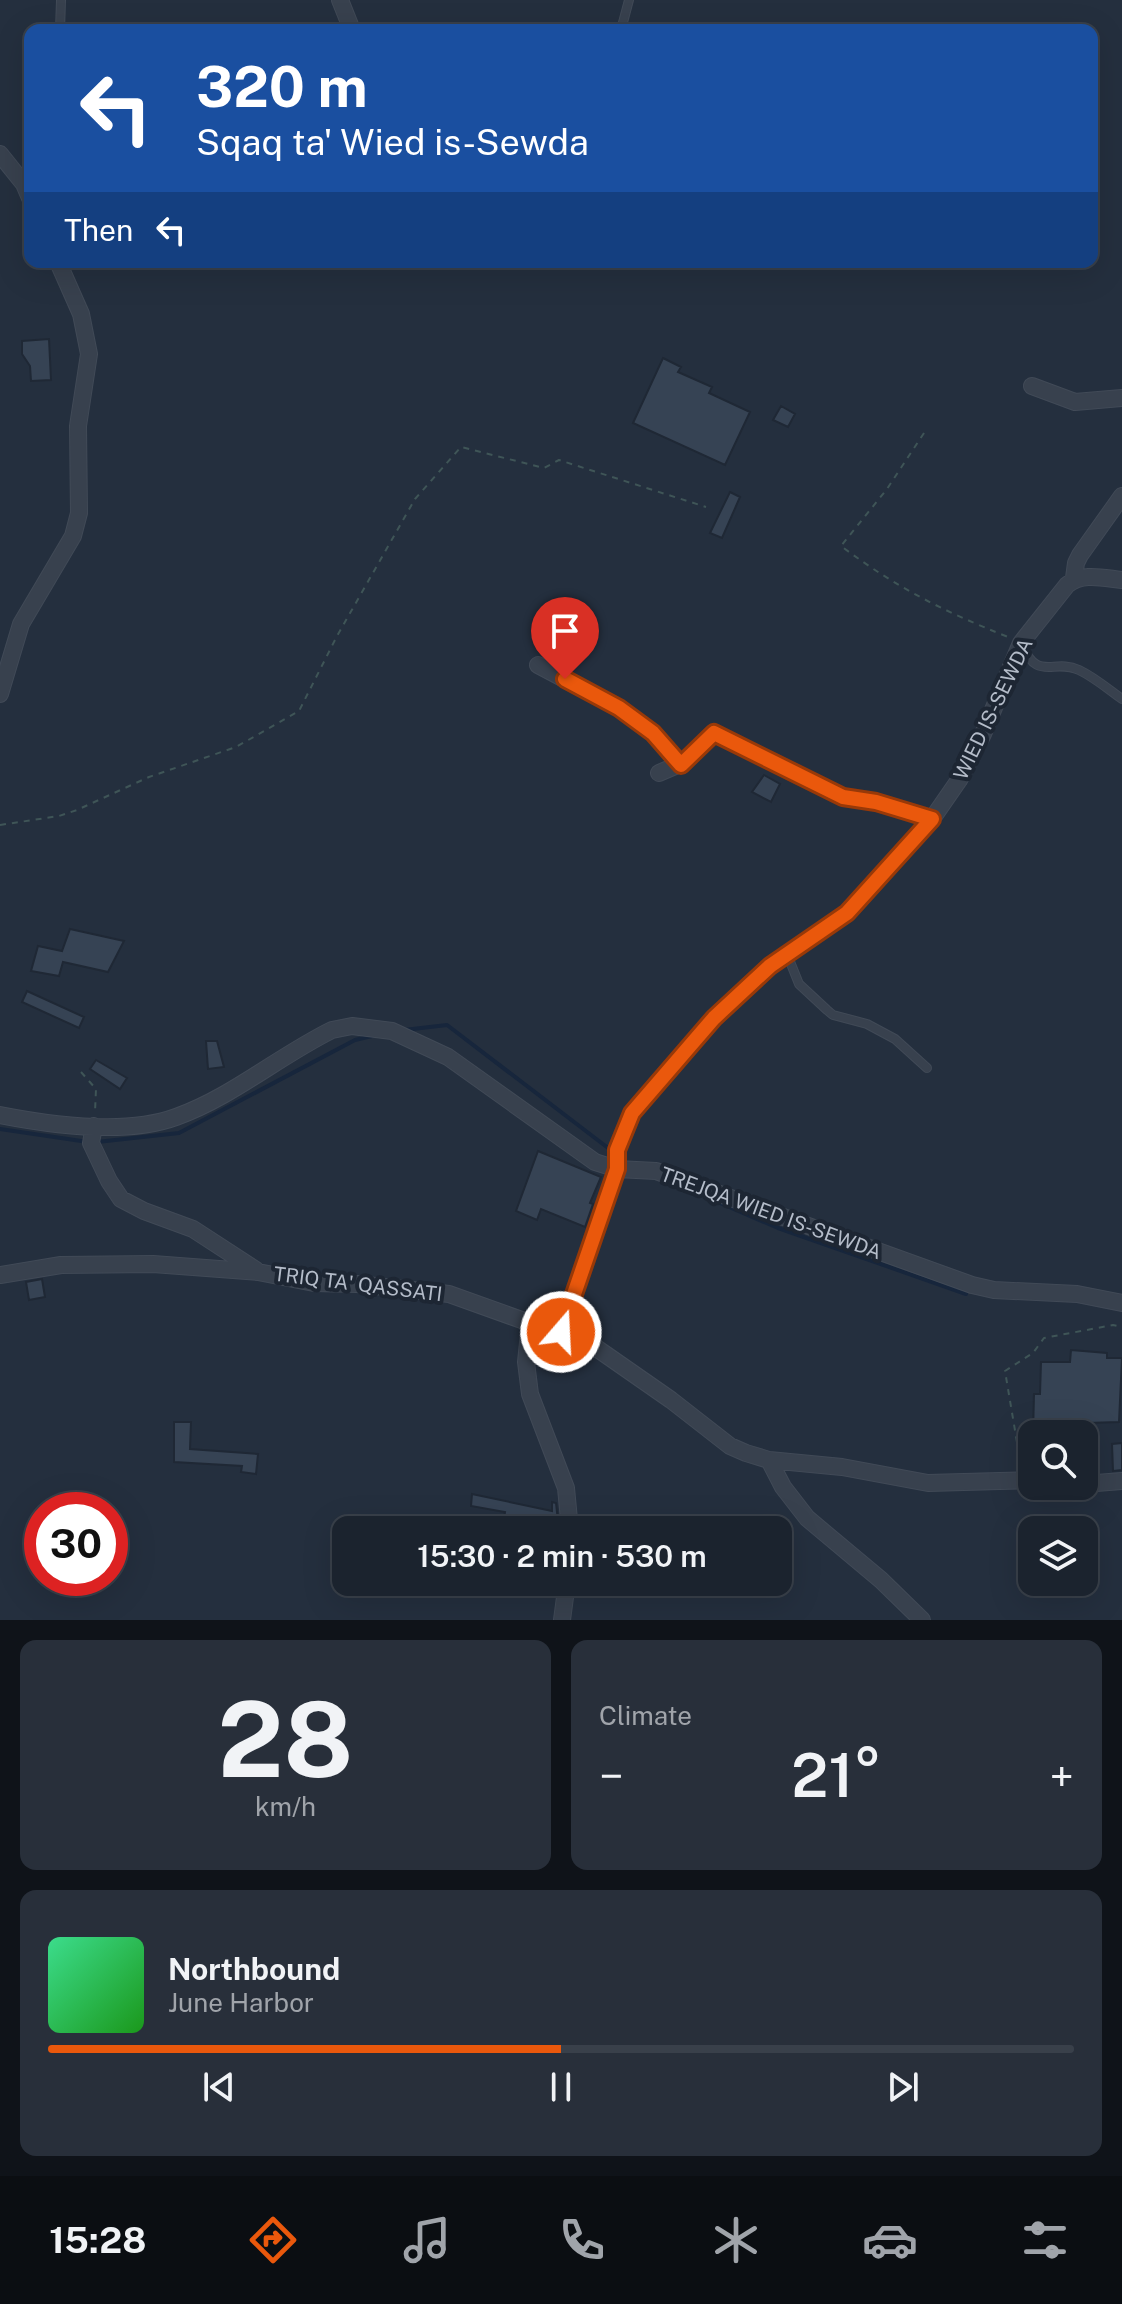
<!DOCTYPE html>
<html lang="en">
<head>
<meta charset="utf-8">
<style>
	body { margin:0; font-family:"Public Sans",sans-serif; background:#282f3a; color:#f1f3f6; height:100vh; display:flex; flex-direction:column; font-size:30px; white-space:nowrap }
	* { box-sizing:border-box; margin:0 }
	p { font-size:26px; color:#a0a4aa }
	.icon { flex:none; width:44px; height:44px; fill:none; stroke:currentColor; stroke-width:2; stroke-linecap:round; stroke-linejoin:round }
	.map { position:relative; height:1620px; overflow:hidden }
	.sheet { display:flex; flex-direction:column; gap:20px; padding:20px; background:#0f1319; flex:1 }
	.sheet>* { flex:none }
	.hud { position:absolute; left:24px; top:24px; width:1074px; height:244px; border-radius:16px; box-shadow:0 8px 32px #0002,0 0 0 2px #39404a; background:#1a4fa0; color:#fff; overflow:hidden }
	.fabs { position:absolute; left:1018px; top:1420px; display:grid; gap:16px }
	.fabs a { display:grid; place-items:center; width:80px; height:80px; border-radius:16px; background:#1b232e; box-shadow:0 8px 32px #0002,0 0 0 2px #39404a; font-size:40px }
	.speed { position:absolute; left:24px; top:1492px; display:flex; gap:16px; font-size:40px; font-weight:700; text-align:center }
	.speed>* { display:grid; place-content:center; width:104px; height:104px; border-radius:50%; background:#1b232e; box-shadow:0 8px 32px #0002,0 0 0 2px #39404a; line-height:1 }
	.speed .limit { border:12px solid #d22; background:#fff; color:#111 }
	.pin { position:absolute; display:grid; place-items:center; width:68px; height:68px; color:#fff; margin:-82px -34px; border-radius:50% 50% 50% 0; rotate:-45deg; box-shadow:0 0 8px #0007 }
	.pin .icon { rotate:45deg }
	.me { position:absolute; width:88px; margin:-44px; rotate:19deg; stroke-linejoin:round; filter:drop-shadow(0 0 6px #0008) }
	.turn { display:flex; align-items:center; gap:28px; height:168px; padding:0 40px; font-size:36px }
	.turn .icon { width:104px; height:104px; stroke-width:2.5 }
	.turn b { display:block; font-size:56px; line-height:68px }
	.then { display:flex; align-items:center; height:76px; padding:0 40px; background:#0003; gap:16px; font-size:30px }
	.big { font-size:60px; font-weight:600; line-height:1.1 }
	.sheet .tile { flex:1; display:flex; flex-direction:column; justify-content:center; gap:12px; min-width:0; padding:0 28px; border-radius:16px; background:#282f3a }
	.sheet .dial { align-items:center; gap:0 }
	.dial b { font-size:104px; line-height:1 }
	.song { display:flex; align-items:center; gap:24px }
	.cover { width:96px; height:96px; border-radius:12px; background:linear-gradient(135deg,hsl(150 70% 55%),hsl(120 70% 35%)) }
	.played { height:8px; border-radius:4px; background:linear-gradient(90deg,#ea580c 50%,#39404a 50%) }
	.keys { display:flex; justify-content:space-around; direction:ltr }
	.heat { display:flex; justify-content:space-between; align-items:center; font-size:44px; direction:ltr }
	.sheet .tiles { flex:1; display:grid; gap:20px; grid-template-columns:1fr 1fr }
	.tile:last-child { grid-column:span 2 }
	.trip { position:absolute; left:332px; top:1516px; width:460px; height:80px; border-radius:16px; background:#1b232e; box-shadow:0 8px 32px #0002,0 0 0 2px #39404a; font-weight:600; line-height:80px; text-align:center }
	.tab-bar { display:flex; height:128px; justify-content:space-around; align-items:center; background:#0b0e12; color:#a0a4aa }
	.tab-bar .icon { width:56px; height:56px }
	.tab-bar .active { color:#ea580c }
	.tab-bar b { font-size:36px; color:#f1f3f6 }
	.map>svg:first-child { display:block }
</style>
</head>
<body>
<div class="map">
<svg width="1122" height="1620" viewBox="0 0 1122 1620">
	<rect width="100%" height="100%" fill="#242f3e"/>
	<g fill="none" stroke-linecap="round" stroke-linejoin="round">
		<!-- stream -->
		<path stroke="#17263c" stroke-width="4" d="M404,1030L447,1025L612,1151
			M0,1129L88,1142
			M97,1142L179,1133L355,1040L372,1036
			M713,1200L778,1228L966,1294"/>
	</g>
	<!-- building -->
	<path fill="#364354" stroke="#1f2835" stroke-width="2" d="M49,339L51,380L31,381L30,366L22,354V341Z
		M663,358L681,367L678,372L712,387L709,393L750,412L725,465L633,423Z
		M781,406L795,414L788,427L773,420Z
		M730,492L740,497L722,538L710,533Z
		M764,775L780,784L771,802L752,792Z
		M70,929L124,941L108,972L63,962L59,976L31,971L38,946L62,951Z
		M27,991L84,1017L79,1028L22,1002Z
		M206,1041H217L224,1067L208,1069Z
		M96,1060L127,1078L120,1089L90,1069Z
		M538,1151L601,1177L590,1203L593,1204L585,1227L541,1209L537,1220L516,1211Z
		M42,1279L45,1297L29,1300L26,1282Z
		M1071,1350L1107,1353V1358H1122L1119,1422L1055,1424V1434L1033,1433L1034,1394H1040L1041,1362H1070Z
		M174,1422H191L190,1449L258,1454L256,1474L241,1472L242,1466L174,1462Z
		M1122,1443V1470L1113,1471L1112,1444Z
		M472,1494L552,1511V1502L556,1503L559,1530H552V1526L540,1523L537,1530H502L505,1512L471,1506Z"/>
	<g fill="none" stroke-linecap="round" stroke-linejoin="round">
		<defs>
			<path id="service" d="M60,30L61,0
				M621,30L629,0
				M1021,643C1038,683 1052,658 1079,670C1094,677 1108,689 1122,699
				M787,954L799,984L827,1010L833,1015L867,1024L895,1039L927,1068
				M491,1582L565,1594"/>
			<path id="minor" d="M340,0L352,30
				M0,154L24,184L30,198
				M1032,386L1075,402L1122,398
				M1074,578L1076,563L1080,555L1122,496
				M538,665L619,708L653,733L681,765L714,733L843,797L876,802L932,819
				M0,694L21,624L73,536L79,513L78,426L89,354L81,314L58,262
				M659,773L680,764
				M0,1115C51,1125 127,1135 176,1117C232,1097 279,1056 332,1030L352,1026L392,1031L448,1057L595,1162L617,1169L656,1171L972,1285L994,1290L1077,1294L1122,1303
				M94,1126L91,1143L109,1181L121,1199L144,1211L193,1229L256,1270
				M0,1275L61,1265L153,1264L258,1272L314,1283L357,1284L449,1294L530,1323L582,1338L671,1400L730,1446L746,1453L769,1460L842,1467L928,1483L1032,1480
				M530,1323L526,1362L530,1394L566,1488L570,1530
				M561,1332L617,1169V1150L632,1113L714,1018L770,966L847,913L932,819L959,780L983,734L1021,643L1067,585C1082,572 1103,578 1122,580
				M769,1460L783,1487L807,1518L881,1580L922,1620
				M1084,1484L1122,1481
				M562,1620L567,1582"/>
		</defs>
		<!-- service casing -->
		<use href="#service" stroke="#414a57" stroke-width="10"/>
		<!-- minor casing -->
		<use href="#minor" stroke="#414a57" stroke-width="18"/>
		<!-- path -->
		<path stroke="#3f5557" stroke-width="2" stroke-dasharray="6 6" stroke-linecap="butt" d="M924,433L887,489L841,546C897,588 943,611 1008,637
			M0,825L59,816L77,810L149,777L236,747L299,711L337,636L415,499L461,447L544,468L559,460L706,507
			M81,1072L96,1089L95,1112
			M1021,1466L1005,1371L1033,1353L1044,1338L1113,1325L1122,1327"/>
		<!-- service -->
		<use href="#service" stroke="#38414e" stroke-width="8"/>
		<!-- minor -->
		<use href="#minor" stroke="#38414e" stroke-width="16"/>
	</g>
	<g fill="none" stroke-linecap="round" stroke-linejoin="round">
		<defs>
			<path id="route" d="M561,1332L617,1169V1150L632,1113L714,1018L770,966L847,913L932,819L876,802L843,797L714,733L681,765L653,733L619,708L565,679"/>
		</defs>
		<!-- route casing -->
		<use href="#route" stroke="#983908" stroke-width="20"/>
		<!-- route -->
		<use href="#route" stroke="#ea580c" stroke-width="14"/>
	</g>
	<g text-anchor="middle" stroke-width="8" stroke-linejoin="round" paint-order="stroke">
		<!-- street labels -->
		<g font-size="20" fill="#b4bcc9" stroke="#1d2633">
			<text transform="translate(993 709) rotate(-64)" y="7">WIED IS-SEWDA</text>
			<text transform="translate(771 1213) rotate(20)" y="7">TREJQA WIED IS-SEWDA</text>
			<text transform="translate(358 1284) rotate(7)" y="7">TRIQ TA' QASSATI</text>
		</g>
	</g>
</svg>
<div class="fabs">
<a><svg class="icon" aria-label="search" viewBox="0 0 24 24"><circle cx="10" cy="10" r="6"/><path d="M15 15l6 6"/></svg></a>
<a><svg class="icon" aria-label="layers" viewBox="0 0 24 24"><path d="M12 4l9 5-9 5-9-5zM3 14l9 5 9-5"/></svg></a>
</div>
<div class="speed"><div class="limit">30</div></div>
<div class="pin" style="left:565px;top:679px;background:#d93025"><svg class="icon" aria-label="arrive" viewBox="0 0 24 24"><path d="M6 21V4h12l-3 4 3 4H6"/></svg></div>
<svg class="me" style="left:561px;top:1332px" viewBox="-20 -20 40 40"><circle r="17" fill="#ea580c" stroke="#fff" stroke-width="3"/><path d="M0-11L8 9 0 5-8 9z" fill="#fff"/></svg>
<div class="trip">15:30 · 2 min · 530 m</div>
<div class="hud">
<div class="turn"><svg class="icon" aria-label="left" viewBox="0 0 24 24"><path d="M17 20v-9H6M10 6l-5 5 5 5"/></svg><div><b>320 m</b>Sqaq ta' Wied is-Sewda</div></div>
<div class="then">Then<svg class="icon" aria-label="left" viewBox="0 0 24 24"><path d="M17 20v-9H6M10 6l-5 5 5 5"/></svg></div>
</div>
</div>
<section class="sheet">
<div class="tiles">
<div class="tile dial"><b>28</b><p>km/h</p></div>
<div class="tile"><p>Climate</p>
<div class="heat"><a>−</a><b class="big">21°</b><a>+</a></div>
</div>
<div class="tile">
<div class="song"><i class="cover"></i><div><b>Northbound</b><p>June Harbor</p></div></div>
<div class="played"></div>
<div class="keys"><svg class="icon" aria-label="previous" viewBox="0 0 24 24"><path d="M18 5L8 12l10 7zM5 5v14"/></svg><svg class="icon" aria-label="pause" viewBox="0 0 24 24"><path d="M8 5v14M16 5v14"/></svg><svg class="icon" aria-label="next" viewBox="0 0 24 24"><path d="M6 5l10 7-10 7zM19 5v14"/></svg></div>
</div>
</div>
</section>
<nav class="tab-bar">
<b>15:28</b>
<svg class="icon active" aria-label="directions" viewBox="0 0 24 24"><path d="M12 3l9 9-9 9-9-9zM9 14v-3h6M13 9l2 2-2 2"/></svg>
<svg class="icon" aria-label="music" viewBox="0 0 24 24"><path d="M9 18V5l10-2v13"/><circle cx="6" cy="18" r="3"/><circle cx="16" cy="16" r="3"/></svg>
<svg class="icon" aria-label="phone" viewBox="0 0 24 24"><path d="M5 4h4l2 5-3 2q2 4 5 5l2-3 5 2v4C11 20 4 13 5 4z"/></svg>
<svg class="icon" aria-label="climate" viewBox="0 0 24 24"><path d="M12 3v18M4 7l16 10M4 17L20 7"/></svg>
<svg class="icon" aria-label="car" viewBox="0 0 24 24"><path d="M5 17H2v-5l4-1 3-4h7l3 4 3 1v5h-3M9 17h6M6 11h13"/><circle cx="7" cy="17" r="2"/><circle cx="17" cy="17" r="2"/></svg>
<svg class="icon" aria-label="filters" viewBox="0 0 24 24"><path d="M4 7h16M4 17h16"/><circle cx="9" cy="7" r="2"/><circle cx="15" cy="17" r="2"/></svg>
</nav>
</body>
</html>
